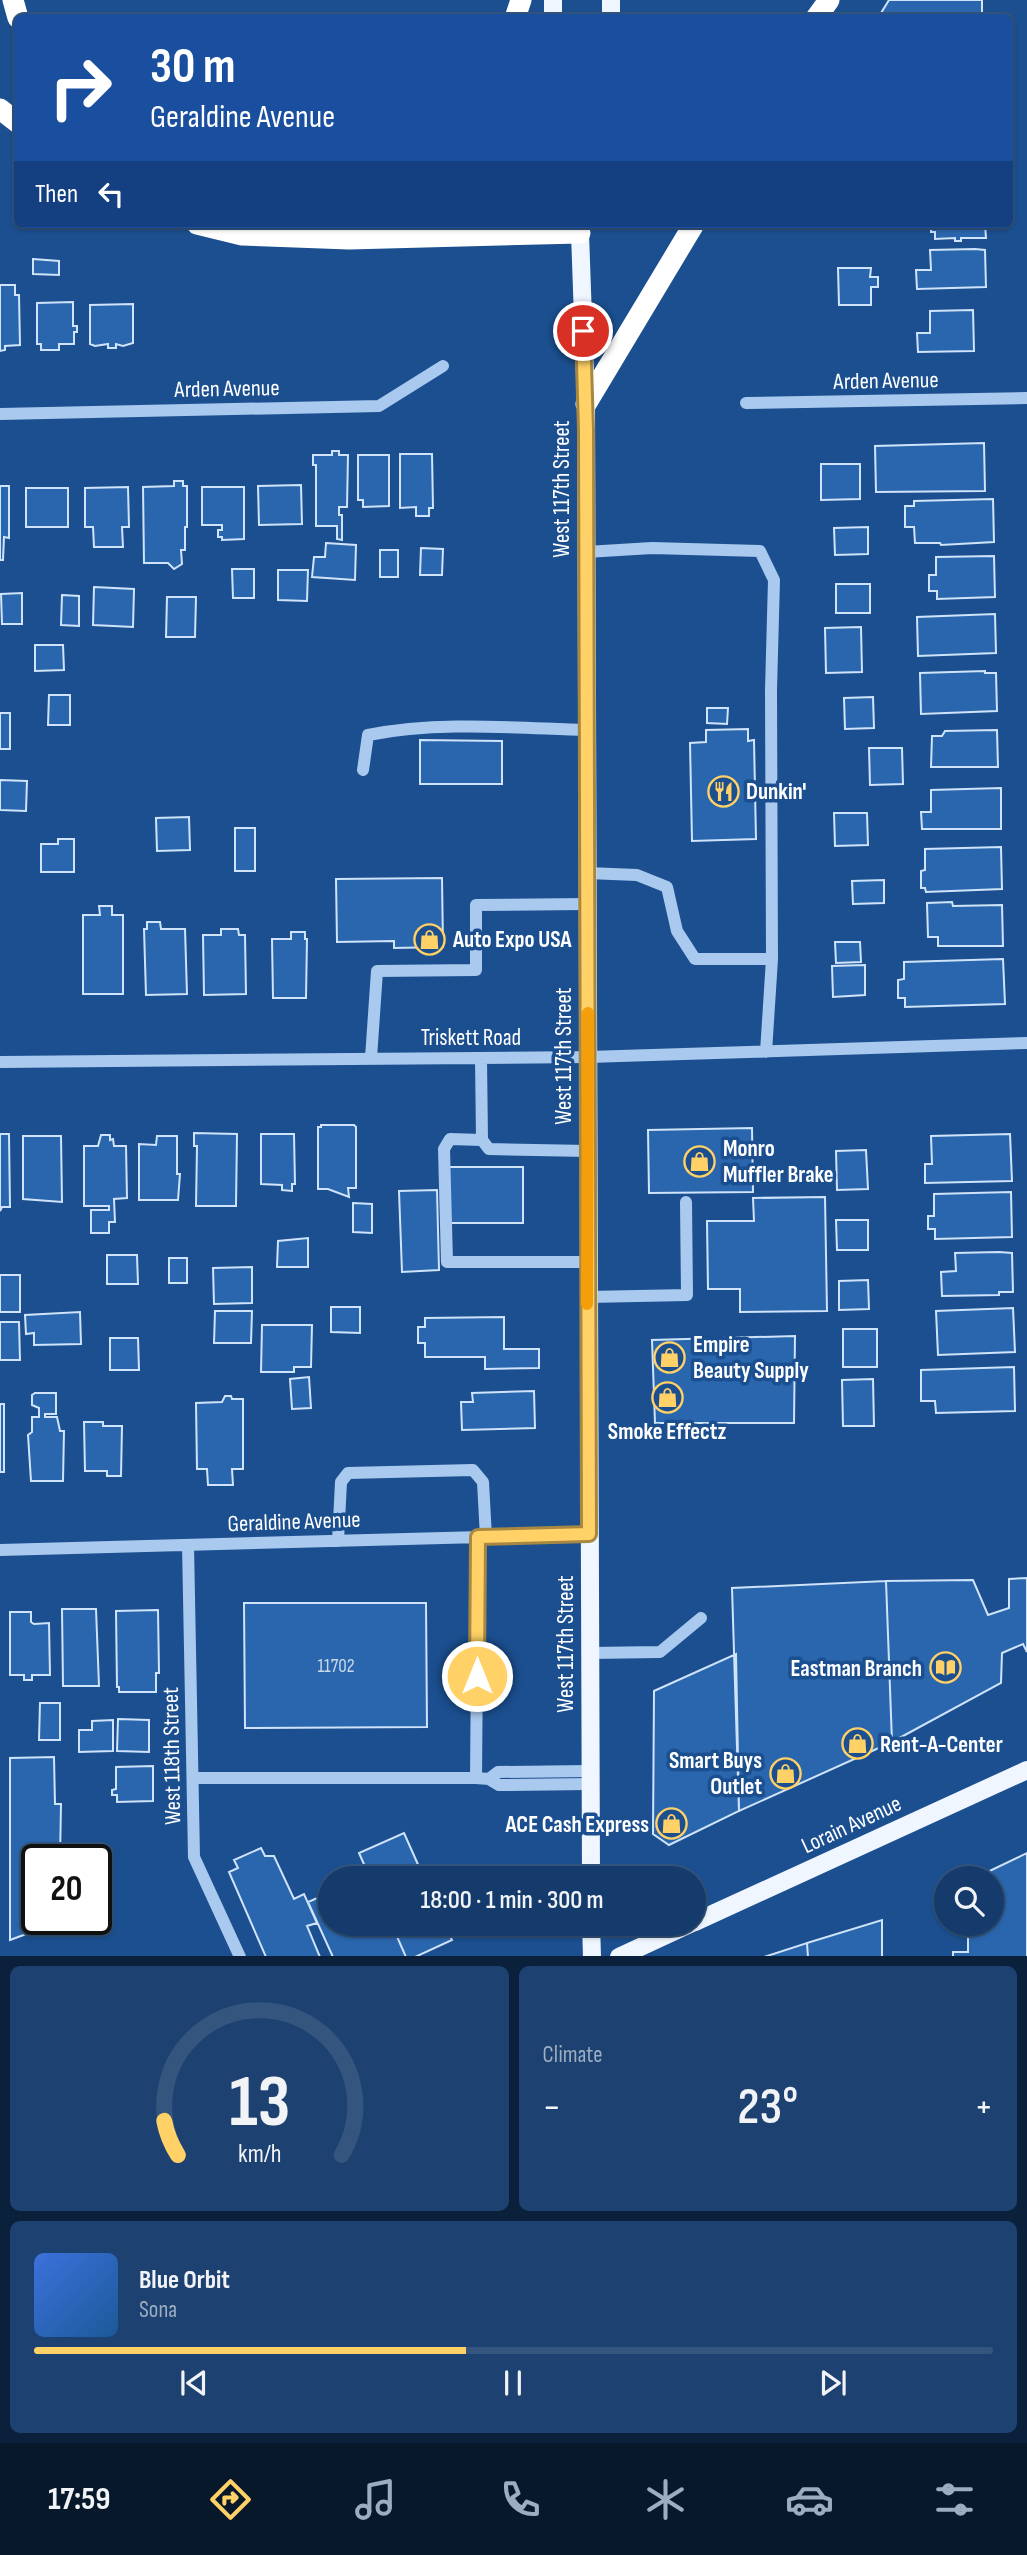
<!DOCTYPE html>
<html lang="en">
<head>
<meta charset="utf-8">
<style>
	body { margin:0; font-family:"Sofia Sans Condensed",sans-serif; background:#1d4271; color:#f1f3f6; height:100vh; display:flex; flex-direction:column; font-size:26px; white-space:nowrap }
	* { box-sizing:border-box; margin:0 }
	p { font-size:23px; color:#9dadc1 }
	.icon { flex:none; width:38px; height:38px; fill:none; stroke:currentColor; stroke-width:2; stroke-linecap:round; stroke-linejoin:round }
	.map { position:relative; height:1956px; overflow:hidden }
	.details { display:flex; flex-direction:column; gap:10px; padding:10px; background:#0b203b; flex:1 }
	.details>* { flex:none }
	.guide { position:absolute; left:14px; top:14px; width:999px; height:214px; border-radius:10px; box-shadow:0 2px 5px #0004,0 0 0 2px #33557e; background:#1a4fa0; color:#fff; overflow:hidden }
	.buttons { position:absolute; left:934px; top:1866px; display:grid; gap:14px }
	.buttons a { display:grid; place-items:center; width:70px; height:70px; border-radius:50%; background:#143b6b; box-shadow:0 2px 5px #0004,0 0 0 2px #33557e; font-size:35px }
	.speed { position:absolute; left:21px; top:1844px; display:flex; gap:14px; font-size:35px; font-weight:700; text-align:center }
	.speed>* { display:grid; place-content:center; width:91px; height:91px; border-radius:50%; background:#143b6b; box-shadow:0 2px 5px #0004,0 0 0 2px #33557e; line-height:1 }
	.speed .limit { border:4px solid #111; border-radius:10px; background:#fff; color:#111 }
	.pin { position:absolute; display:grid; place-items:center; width:60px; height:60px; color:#fff; margin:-30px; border:4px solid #fff; border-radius:50%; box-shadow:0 2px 7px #0007 }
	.me { position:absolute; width:77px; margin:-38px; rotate:0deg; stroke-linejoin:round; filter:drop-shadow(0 0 5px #0008) }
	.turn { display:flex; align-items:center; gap:24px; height:147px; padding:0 21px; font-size:32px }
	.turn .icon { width:91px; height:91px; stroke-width:2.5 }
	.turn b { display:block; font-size:49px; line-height:60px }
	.then { display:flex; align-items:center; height:66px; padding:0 21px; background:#0003; gap:14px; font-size:26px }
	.big { font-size:52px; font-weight:600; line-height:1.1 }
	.details .card { flex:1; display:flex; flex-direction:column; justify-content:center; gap:10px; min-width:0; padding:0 24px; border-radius:10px; background:#1d4271 }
	.details .dial { align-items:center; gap:0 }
	.dial svg { height:182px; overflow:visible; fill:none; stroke:#33557e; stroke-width:7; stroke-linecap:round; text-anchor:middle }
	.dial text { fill:#f1f3f6; stroke:none }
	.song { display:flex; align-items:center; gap:21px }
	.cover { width:84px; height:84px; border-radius:10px; background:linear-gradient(135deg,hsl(220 70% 55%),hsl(210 70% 35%)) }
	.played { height:7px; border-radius:4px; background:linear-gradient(90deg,#ffd166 45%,#33557e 45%) }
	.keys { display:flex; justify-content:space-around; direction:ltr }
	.heat { display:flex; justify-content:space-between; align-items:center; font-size:38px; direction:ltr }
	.details .tiles { flex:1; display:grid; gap:10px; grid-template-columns:1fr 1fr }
	.card:last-child { grid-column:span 2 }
	.trip { position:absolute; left:318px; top:1866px; width:388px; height:70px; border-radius:35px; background:#143b6b; box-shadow:0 2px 5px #0004,0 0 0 2px #33557e; font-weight:600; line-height:70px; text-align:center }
	.dock { display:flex; height:112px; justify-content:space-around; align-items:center; background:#08182b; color:#9dadc1 }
	.dock .icon { width:49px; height:49px }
	.dock .on { color:#ffd166 }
	.dock b { font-size:32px; color:#f1f3f6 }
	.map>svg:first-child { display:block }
</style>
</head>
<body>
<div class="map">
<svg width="1027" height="1957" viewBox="0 0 1027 1957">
	<rect width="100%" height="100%" fill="#1b4f8f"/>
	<!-- building -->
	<path fill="#2a66ad" stroke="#cfe3fa" stroke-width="2" d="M889,0H982V18H878Z
		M931,224H985L986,238H961V241H955V238L935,239V232H931Z
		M975,249L985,250L986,287L917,289L916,270H931L930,250Z
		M33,259L59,261V275L33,274Z
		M838,268H871L870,277H878V287H871V305H839Z
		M0,285H15V295H19L20,345L5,346V350L0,351Z
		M73,302V326H77V332H74V344H59V350H41V344H37V303Z
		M133,304V343L123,346L116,344V348H108V344L95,346L90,344V305Z
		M973,310L974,351L918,352L917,333H930V311Z
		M984,443L985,491L876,492L875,446Z
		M332,451H339V455H348L347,507H339V515H342V540L337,539V526H316V465H313V455H332Z
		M400,454H432L433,508H429V516H416V507L400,508Z
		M358,455H389V506L363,507V500H358Z
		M821,464H860V499L821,500Z
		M174,481H183V486H187V527H185V550H181L182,564L174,569L168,563H144L143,487L174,486Z
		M301,485L302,524L259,525L258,486Z
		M0,486H9V538L4,537L3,560H0Z
		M128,487L129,527H122L123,547H94L93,527H85V488Z
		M202,487H244V539L222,540V537H218V530H222V525H202Z
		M26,488H68V527H26Z
		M993,499L994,542L941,545L940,543H915L914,527H905V506H914V501Z
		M868,527V554L835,555L834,528Z
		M326,543L356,545L355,580L312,577L314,557H325Z
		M421,548L443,549L442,575H420Z
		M380,550H398V577H380Z
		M994,556L995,597L937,599V591H929V575H936V557Z
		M232,569H254V598H233Z
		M278,570H308L307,601L278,600Z
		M836,584H870V613H836Z
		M94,587L134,589L133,627L93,625Z
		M22,593V624H2L1,594Z
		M62,595L79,596V626L61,625Z
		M167,597H196L195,637H166Z
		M995,614L996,653L918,656L917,617Z
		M861,627L862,672L826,673L825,628Z
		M35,645H63L64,670L35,671Z
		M985,671V673H996L997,711L921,714L920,673Z
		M49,695H70V725H48Z
		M873,697L874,728L845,729L844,698Z
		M707,708H728L727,724L707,723Z
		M0,713H10V749H0Z
		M748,729V741L754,740L756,839L692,841L690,743L706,742V730Z
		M997,730L998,767H931L932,736H942L945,731Z
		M420,740L502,741V784H420Z
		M869,748H902L903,784L870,785Z
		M0,780L27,781L26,811L0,810Z
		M1001,788V829H922L921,812H931V790Z
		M834,813H867L868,845L835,846Z
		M189,817L190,850L157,851L156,818Z
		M235,828H255V871H235Z
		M58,839H74V872H41V844H58Z
		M1001,847L1002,889L926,892L925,888H921V871L925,870V849Z
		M442,878L443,947L394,948V941L337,942L336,879Z
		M884,880V903L853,904L852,881Z
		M952,902L953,906L1002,905L1003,946H938V937H928L927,903Z
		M99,906H112V915H123V994H83V915H100Z
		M147,922H160L161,929H185L187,994L146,995L144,929H147Z
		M221,929H238L239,935H245L246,994L204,995L203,935H221Z
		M291,932H305V939H307L306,998H273L272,939H291Z
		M835,942H860L861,962L836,963Z
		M1003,959L1005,1004L905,1007V998H898V980L904,979V962Z
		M865,965V995L833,997L832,966Z
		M321,1125H354L356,1127V1188H348L349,1197L328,1189H318V1127H321Z
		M752,1128L753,1192L649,1193L648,1130Z
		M194,1133L237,1134L236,1206H196L197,1146H194Z
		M0,1134H9L10,1207H2L0,1211Z
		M261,1134H294L295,1184H292V1191L282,1190V1185L261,1184Z
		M1010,1134L1012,1181L925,1183V1164H932L931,1136Z
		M101,1135H110V1140L113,1139L114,1146H126L127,1198L114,1199L115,1222H109V1233H91V1210H109V1206H84V1146H98Z
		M23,1136H61L62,1202L23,1199Z
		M157,1136H177V1174H180L178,1200H139V1144L156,1145Z
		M866,1150L868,1189L837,1190L836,1151Z
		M449,1167H523V1223H449Z
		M437,1190L439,1270L402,1272L399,1191Z
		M1011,1192L1012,1237L935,1239V1229H928V1216H934V1194Z
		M825,1197L827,1311L740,1312V1289H708L707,1221H754L753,1198Z
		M353,1203L372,1204V1233L353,1232Z
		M836,1220H868V1250H837Z
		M308,1238V1267H277L278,1241Z
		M999,1252L1012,1253L1013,1292H999V1295L942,1296L941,1272L956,1271L955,1253Z
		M107,1255H137L138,1284H107Z
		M169,1258H187V1283H169Z
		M252,1267V1303L214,1304L213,1268Z
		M0,1275H20V1312H0Z
		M868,1280L869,1309L839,1310V1281Z
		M331,1307H360V1333L331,1332Z
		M1013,1308L1015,1352L938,1355L936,1311Z
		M215,1311H252L251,1343H214Z
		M80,1312L81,1344L34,1345V1333L26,1334L25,1315Z
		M504,1317V1349H539V1368L485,1369V1357H425V1343H418V1327H425V1318Z
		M0,1322H19L20,1360H0Z
		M262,1325H312L311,1367H294V1372H261Z
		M843,1329H877V1367H843Z
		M795,1336L794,1423H655L652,1340Z
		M110,1338H138L139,1370H110Z
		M1014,1367L1015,1411L936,1413L935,1401H921V1370Z
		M309,1377L311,1408L292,1409L290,1379Z
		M873,1379L874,1426H843L842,1380Z
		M534,1391L535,1428L462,1430L461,1402H473L472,1393Z
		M35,1393H56V1414H45V1417H57L60,1431H64L63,1481H31L28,1435L32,1432V1417H39V1408L32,1405V1395Z
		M225,1396H231L232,1399H243V1469H232L233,1485H208L207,1469H197L196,1403L222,1402Z
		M0,1404H4V1472H0Z
		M84,1422H103V1426H122L121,1476H107V1471H85Z
		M1027,1578V1652L1023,1644L1002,1653L1001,1683L892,1742L886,1581L973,1580L988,1615L1009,1608V1579Z
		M886,1581L892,1742L739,1811L732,1588Z
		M244,1603H426L427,1727L245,1728Z
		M62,1609H96L99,1686H63Z
		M158,1610L159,1673H156V1692H119V1687H117L116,1611Z
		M10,1612H31V1622L34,1624L49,1623L50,1675H32V1680H24V1675H10Z
		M736,1654L739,1811L669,1845L653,1834L654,1691Z
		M40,1703H60V1740H39Z
		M118,1719L149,1720V1752L117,1751Z
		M113,1720V1751L79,1752V1730H92V1721Z
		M54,1757L55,1804H61L60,1860H37V1920H59V1922L10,1940V1758Z
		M153,1766V1801L117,1802V1795H112V1790L116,1789V1767Z
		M404,1833L424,1878H370L359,1853Z
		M261,1848L265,1856H274L294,1899L304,1894L317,1923L307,1926L320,1957H266L229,1872L238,1868L234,1860Z
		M1027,1853V1957H953V1952H968V1923H992V1878H975Z
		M331,1892V1923H391L406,1957H333L308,1902Z
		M882,1920V1957H808L807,1943Z
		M391,1923H444L452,1940L415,1957H406Z
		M807,1943L808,1957H764Z"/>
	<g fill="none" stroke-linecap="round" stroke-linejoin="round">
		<!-- minor -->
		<path stroke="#a9c9ee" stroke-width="12" d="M746,403L1027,398
			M0,414L379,406L443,366
			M586,552L652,548L760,551L774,580L771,690L772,959L766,1052
			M363,770L368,735C439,721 515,728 587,730
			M587,873L637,875L667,887L677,931L695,959H772
			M371,1058L377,971L476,970V905L587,904
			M481,1058L482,1140L489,1149L588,1151
			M0,1062L588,1057L1027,1043
			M482,1140L450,1139L444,1149L447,1262H587
			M587,1297L687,1295L686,1202
			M338,1541L341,1482L348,1473L473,1470L483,1482L486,1537
			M188,1545L194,1857L240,1957
			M0,1550L589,1534
			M590,1653L660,1652L701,1618
			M193,1778H476L489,1779L499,1785L589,1784
			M476,1778L478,1537
			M489,1779L498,1772L589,1771"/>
		<!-- major -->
		<path stroke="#f0f6ff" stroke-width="18" d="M553,0V18
			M611,0V18
			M577,224L580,233L586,404L591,1878
			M695,1922L1027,1770
			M591,1923L592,1957
			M619,1957L692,1923"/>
		<!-- highway -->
		<path stroke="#fff" stroke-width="21" d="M13,0L18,18
			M515,18L521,0
			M816,18L829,0
			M0,109L18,123
			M197,224L242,235L349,239L580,233
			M586,404L694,224"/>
	</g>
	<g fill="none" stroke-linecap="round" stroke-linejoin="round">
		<defs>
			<path id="route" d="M477,1676L478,1537L589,1534L586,430L583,331"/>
		</defs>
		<!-- route casing -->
		<use href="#route" stroke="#a68842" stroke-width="18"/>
		<!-- route -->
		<use href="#route" stroke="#ffd166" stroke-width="12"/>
		<!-- slow -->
		<path stroke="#f59e0b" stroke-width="12" d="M587,1304L588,1013"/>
	</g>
	<!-- icons -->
	<defs>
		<symbol id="restaurant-ring" viewBox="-11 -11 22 22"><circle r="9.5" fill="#1b4f8f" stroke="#ffd166" stroke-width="1.5"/><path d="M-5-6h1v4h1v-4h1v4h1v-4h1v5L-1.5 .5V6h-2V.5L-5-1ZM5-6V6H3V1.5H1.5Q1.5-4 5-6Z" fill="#ffd166"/></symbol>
		<symbol id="shop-ring" viewBox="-11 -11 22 22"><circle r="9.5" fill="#1b4f8f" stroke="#ffd166" stroke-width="1.5"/><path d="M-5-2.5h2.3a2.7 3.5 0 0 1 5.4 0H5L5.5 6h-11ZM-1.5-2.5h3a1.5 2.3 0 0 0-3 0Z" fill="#ffd166"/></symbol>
		<symbol id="library-ring" viewBox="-11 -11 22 22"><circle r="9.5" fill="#1b4f8f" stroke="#ffd166" stroke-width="1.5"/><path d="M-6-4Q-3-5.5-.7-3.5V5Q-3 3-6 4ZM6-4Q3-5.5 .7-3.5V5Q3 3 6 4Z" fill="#ffd166"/></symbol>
	</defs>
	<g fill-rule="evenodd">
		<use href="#restaurant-ring" x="706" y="774" width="35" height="35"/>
		<use href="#shop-ring" x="412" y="922" width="35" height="35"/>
		<use href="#shop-ring" x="682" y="1144" width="35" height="35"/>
		<use href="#shop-ring" x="652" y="1340" width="35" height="35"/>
		<use href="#shop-ring" x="650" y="1380" width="35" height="35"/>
		<use href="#library-ring" x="928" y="1650" width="35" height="35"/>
		<use href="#shop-ring" x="840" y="1726" width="35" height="35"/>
		<use href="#shop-ring" x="768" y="1756" width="35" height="35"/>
		<use href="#shop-ring" x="654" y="1806" width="35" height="35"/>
	</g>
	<g text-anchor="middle" stroke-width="7" stroke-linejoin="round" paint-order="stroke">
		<!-- number labels -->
		<g font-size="19" fill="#cad9ea">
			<text x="336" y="1672">11702</text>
		</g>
		<!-- street labels -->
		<g font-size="23" fill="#fff" stroke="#1b4f8f">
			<text transform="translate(886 380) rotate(-1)" y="8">Arden Avenue</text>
			<text transform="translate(227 388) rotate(-1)" y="8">Arden Avenue</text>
			<text transform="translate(561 489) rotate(-90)" y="8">West 117th Street</text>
			<text x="471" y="1045">Triskett Road</text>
			<text transform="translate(563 1056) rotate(-90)" y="8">West 117th Street</text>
			<text transform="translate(294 1521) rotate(-2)" y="8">Geraldine Avenue</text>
			<text transform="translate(565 1644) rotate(-90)" y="8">West 117th Street</text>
			<text transform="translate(171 1756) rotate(-91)" y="8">West 118th Street</text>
			<text transform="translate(851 1824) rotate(-25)" y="8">Lorain Avenue</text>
		</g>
		<!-- poi labels -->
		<g font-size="23" font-weight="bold" fill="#fff" stroke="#1b4f8f" text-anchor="start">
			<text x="746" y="799">Dunkin'</text>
			<text x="453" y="947">Auto Expo USA</text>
			<text x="723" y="1156">Monro<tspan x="723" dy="26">Muffler Brake</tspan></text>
			<text x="693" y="1352">Empire<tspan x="693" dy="26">Beauty Supply</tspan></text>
			<text x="667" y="1439" text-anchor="middle">Smoke Effectz</text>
			<text x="922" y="1676" text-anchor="end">Eastman Branch</text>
			<text x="880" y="1752">Rent-A-Center</text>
			<text x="762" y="1768" text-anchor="end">Smart Buys<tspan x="762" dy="26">Outlet</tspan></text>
			<text x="649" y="1832" text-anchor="end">ACE Cash Express</text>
		</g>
	</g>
</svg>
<div class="buttons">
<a><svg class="icon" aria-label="search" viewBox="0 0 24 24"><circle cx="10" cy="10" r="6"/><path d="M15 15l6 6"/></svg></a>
</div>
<div class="speed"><div class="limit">20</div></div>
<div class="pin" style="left:583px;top:331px;background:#d93025"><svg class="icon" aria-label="arrive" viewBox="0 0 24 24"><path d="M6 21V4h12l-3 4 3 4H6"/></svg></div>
<svg class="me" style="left:477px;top:1676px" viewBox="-20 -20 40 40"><circle r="17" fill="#ffd166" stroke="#fff" stroke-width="3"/><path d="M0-11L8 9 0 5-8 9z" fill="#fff"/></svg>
<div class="trip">18:00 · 1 min · 300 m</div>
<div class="guide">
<div class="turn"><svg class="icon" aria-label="right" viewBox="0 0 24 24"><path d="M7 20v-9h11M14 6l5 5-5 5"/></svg><div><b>30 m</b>Geraldine Avenue</div></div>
<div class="then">Then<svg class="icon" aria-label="left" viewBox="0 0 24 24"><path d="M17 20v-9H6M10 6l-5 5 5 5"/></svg></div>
</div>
</div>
<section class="details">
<div class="tiles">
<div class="card dial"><svg viewBox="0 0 100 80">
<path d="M14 69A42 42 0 1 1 86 69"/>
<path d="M14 69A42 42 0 0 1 8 54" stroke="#ffd166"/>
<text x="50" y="56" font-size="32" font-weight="700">13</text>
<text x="50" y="72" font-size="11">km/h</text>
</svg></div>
<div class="card"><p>Climate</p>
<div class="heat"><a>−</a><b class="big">23°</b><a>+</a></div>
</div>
<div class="card">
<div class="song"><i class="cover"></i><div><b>Blue Orbit</b><p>Sona</p></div></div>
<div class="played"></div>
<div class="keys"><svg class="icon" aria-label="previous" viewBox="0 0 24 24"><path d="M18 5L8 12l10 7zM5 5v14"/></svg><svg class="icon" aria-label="pause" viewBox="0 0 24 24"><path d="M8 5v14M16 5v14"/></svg><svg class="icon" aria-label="next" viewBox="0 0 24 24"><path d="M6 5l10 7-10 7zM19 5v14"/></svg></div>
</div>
</div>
</section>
<nav class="dock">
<b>17:59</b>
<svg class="icon on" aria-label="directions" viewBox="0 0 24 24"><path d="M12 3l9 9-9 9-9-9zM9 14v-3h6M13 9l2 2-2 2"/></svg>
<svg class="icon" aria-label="music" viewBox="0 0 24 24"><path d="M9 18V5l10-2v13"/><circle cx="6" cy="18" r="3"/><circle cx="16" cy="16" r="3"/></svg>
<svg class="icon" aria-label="phone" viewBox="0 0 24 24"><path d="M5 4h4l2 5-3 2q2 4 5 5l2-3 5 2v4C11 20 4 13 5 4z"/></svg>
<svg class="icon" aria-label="climate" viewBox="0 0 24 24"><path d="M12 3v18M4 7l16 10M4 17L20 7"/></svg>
<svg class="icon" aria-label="car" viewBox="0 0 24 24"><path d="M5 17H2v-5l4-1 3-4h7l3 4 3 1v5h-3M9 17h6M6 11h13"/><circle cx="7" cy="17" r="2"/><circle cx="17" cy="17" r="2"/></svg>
<svg class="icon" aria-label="filters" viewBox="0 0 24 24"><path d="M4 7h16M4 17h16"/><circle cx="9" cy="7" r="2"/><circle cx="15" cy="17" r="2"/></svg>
</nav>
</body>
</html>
